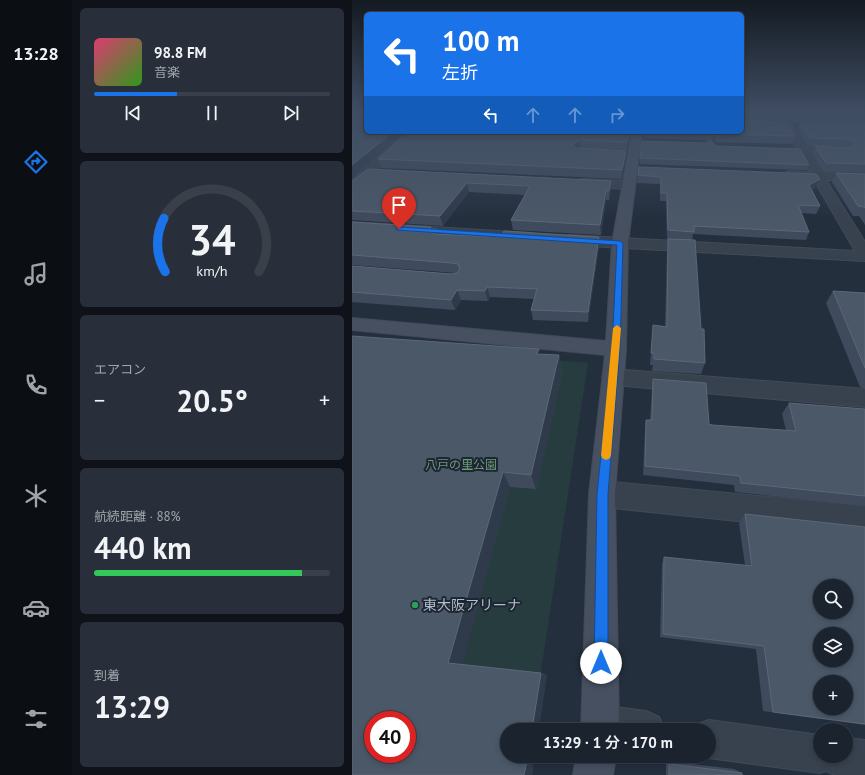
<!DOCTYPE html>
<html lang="ja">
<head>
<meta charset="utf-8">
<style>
	body { margin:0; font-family:"PT Sans","Noto Sans JP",sans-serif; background:#282f3a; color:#f1f3f6; height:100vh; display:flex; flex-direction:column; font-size:15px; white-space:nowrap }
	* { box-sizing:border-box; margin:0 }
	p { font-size:13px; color:#a0a4aa }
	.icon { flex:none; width:22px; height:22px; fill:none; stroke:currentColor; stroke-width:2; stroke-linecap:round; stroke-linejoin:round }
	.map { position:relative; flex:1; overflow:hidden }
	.drawer { display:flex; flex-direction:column; gap:8px; padding:8px; background:#0f1319; width:280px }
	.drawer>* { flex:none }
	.banner { position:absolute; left:12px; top:12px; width:380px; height:122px; border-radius:6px; box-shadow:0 2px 6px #0003,0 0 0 1px #39404a; background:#1a73e8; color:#fff; overflow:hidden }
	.tools { position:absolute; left:461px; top:579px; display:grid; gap:8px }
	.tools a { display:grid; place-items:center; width:40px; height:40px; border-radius:50%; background:#1b232e; box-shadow:0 2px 6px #0003,0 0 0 1px #39404a; font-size:20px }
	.speed { position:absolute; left:12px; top:711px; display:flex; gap:8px; font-size:20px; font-weight:700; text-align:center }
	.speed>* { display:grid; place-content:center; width:52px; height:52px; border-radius:50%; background:#1b232e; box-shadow:0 2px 6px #0003,0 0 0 1px #39404a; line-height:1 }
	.speed .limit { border:6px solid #d22; background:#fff; color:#111 }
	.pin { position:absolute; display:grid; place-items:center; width:34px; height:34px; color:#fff; margin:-41px -17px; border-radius:50% 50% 50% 0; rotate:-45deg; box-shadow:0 0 4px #0007 }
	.pin .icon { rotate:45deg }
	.me { position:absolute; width:44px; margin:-22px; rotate:0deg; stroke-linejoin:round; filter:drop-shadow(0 0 3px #0008) }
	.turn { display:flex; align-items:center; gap:14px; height:84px; padding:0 12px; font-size:18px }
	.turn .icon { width:52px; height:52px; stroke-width:2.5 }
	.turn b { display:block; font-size:28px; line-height:34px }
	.lanes { display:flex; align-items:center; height:38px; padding:0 12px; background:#0003; justify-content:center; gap:20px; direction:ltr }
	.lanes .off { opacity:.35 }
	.big { font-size:30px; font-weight:600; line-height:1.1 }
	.drawer .card { flex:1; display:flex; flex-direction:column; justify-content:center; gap:6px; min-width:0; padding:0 14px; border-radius:6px; background:#282f3a }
	.drawer .dial { align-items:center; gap:0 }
	.dial svg { height:104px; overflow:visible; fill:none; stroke:#39404a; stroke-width:7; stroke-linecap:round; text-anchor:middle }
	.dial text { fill:#f1f3f6; stroke:none }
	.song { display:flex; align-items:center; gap:12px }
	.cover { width:48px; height:48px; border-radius:6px; background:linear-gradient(135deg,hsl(340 70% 55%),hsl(110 70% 35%)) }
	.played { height:4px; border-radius:2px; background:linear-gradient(90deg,#1a73e8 35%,#39404a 35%) }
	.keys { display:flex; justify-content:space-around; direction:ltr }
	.heat { display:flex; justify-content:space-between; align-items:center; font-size:22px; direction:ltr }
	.charge { height:6px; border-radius:3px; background:linear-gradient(90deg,#34c759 88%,#39404a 0) }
	.trip { position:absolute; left:148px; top:723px; width:216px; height:40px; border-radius:20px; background:#1b232e; box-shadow:0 2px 6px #0003,0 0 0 1px #39404a; font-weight:600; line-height:40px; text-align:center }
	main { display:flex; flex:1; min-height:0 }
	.tab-bar { display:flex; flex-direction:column; width:72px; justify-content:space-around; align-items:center; background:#0b0e12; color:#a0a4aa }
	.tab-bar .icon { width:28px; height:28px }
	.tab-bar .current { color:#1a73e8 }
	.tab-bar b { font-size:18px; color:#f1f3f6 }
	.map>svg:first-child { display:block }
</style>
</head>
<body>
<main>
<nav class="tab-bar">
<b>13:28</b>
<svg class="icon current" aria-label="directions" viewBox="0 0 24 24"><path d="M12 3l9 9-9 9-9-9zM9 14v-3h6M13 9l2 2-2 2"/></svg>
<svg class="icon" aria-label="music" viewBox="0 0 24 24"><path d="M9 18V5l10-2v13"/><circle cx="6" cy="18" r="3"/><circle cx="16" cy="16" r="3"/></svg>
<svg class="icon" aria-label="phone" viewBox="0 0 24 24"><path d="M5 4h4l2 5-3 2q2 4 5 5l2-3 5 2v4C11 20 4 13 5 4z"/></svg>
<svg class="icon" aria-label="climate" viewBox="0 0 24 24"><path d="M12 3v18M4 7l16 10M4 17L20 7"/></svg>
<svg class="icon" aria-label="car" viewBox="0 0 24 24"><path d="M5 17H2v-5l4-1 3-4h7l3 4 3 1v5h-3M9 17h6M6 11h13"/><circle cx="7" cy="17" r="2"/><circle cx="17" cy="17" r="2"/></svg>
<svg class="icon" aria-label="filters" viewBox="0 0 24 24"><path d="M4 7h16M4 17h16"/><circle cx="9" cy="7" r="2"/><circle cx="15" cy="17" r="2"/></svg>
</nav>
<section class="drawer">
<div class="card">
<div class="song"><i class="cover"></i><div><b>98.8 FM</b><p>音楽</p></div></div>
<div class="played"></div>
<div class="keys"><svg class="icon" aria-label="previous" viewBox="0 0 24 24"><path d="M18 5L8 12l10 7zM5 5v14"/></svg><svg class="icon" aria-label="pause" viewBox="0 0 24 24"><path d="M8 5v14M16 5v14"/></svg><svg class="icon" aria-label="next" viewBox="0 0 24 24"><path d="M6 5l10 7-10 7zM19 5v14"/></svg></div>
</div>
<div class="card dial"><svg viewBox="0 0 100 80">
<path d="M14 69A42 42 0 1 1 86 69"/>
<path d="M14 69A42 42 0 0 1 13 28" stroke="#1a73e8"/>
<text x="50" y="56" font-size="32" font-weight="700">34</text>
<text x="50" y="72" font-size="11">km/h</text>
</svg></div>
<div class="card"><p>エアコン</p>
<div class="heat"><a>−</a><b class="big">20.5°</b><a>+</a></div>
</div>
<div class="card"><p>航続距離 · 88%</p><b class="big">440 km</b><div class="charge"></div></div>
<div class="card"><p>到着</p><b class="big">13:29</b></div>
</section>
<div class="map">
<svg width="513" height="775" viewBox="0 0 513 775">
	<rect width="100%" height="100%" fill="#242f3e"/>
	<!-- green -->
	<path fill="#263c3f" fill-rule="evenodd" d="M0,341L236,363L180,730H155V756L0,775ZM21,720H55V754H21Z"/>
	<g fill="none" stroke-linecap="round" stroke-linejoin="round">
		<defs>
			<path id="lane" d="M450,147L486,149L491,152L486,155L447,152L446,150Z"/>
			<path id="street" d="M1,111H12L0,119Z
				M422,111H431L470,173L513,174V182L474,180L513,242V261L217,245L212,243L209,240L212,237L217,235L503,251L462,180L436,179L430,175L436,171L458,172Z
				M55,132H66L4,189L0,190V179Z
				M229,179L277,181L283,185L277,189L225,186L223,183Z
				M0,222L180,233L185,235L188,238L185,241L180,243L0,230Z
				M261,369L513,389V407L261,385L253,383L250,377L253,371Z
				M250,481L513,506V534L250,507L240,503L237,494L240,485Z
				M248,705L294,711L307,717L313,730H232L229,724L235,711Z
				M357,720L468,735V756H494V738L513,740V775H483L474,771L468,773L357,758L352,756H357V730H342L343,725Z"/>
			<path id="secondary" d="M280,132H290L276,243L274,349L263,494L267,730H229L237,494L253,355L0,330V318L254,341L260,243Z
				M224,756H264L261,775H221Z"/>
		</defs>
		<!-- lane casing -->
		<use href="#lane" stroke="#414a57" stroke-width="2"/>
		<!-- street casing -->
		<use href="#street" stroke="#414a57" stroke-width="2"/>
		<!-- secondary casing -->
		<use href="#secondary" stroke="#414a57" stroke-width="2"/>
		<!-- lane -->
		<use href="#lane" fill="#38414e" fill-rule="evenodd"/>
		<!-- street -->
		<use href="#street" fill="#38414e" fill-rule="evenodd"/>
		<!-- secondary -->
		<use href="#secondary" fill="#465061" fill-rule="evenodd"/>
	</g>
	<!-- wall -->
	<path fill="#3f4b5c" d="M0,111H14V132H53L0,177V113H12H0Z
		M390,111L428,113L426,120H391L443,136L440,144L363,142L361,144L364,146L457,165L455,170L288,164V158L354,143L356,142L353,140L291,138V132H390Z
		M433,111H513V124L440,122Z
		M448,123L513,124V173L471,172L460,154L463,146H455L446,131Z
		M280,132L275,150L247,149L274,151V159L270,179L30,168L26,159Z
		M484,173L513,174V225L507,216H501L480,182Z
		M286,175L468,179L464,187L460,190L468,206L464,214L449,213L457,232L454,240L341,234L340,240L315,239L314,201H308V184L285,183Z
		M0,181H259V190L257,200H254L249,235L161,230L159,220L173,195L117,192L91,226L0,220Z
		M0,222L85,229L87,234L149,237H247V246L236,322L181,320L179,310L182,299L138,297L136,301L109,300L103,310L0,302V266L99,274L104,273L0,265Z
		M316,239L349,329L353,363L349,374L300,371L301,365H298L301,325L313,326L315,251Z
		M481,291L513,293V389L508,387L474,303Z
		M188,354L207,355L210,374L184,489L158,487L110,664L189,673L195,675L155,756H182L180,775H0Z
		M301,379L357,424L360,425L434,430L430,414L437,403L513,409V506L383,492L382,485L291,475L293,431L294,420H298L300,390Z
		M393,514L513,527V725L411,711L404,649L308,637L310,564L312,557L393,565L387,523Z
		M314,761L382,769L390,773V775H314Z"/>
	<!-- shaded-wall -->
	<path fill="#2f3b4b" d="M41,132H53L0,177V165Z
		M278,132H280L275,150V142Z
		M365,134L363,142L359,144L361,136Z
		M228,140V148L222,153L221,144Z
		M274,151V159L270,179V170Z
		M468,179L464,187L454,193L457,185Z
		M259,181V190L257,200V191Z
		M115,183L117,192L91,226L88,216Z
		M254,191V200L249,235L248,225Z
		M79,227L82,234L85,229L88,239L85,243L78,229Z
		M247,237V246L236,322V312Z
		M135,287L138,297L136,301L133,291Z
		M105,290L109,300L103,310L99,300Z
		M207,355L210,374L184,489L179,475Z
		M151,472L158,487L110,666L96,663Z
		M189,673L195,675L187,730H180Z
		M176,756H182L180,775H172Z"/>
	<!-- building -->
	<path fill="#4b5868" stroke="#5c6777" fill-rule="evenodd" d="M12,111H14V132H41L0,165V113H12Z
		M390,111H427L428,113L392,112L391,120L434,122L443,136L365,134L361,136L355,132H390Z
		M440,111H513V116L442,114Z
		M448,123L513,124V164L474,163L463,146L497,148L503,143L497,139L458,138Z
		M56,132H278L275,142L228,140L221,144L224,148L274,151L270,170L26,159Z
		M290,141L354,143L358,141L364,146L448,149L457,165L288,158Z
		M287,167L464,174L468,179L457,185L468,206L446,205L457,232L342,226V232L316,230L315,193H309V177L286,175Z
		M16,169L259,181L257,191H254L248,225L159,220L178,186L115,183L88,216L0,211V181Z
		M484,173L513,174V208L512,207L506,206Z
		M0,222L79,227L78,229H85L82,234L149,237L152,231L247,237L236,312L179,310L185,289L135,287L133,291L105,290L99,300L0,292V266L99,274L105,273L108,269L106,264L100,263L0,255Z
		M316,239L343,240L349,329H352L353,363L302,359V353H299L301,325L315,327Z
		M481,291L513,293V368Z
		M0,336L187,349L185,354L207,355L179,475L151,472L96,663L189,673L180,730H155V756H176L172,775H0ZM21,720H55V754H21Z
		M301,379L354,383L357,424L360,425L444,431L437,403L513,409V496L389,483L388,476L293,466L294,420H300Z
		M393,514L513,527V724L421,712L412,646L311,634L312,557L400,566ZM468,586H494V612H468ZM468,634H494V660H468ZM468,682H494V708H468Z
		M317,764L390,773V775H317Z"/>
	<!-- sky -->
	<linearGradient id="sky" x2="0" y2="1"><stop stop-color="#141a22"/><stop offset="0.51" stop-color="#3f4d63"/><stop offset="1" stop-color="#3f4d63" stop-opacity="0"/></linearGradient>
	<rect width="513" height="219" fill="url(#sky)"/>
	<!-- route -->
	<path fill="#1a73e8" stroke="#114b97" d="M47,227L268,241L271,243L268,349L256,494V663L254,668L249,670L244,668L242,663L245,494L260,349L265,245L45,230L44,229Z"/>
	<!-- slow -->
	<path fill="#f59e0b" d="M265,325L269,328L259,455L258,458L254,460L250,458L249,455L261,328Z"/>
	<!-- markers -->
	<circle fill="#2e9e5b" stroke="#1d2633" stroke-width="1.5" cx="63" cy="605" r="4"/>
	<g text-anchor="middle" stroke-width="4" stroke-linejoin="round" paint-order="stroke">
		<!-- park labels -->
		<g font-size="12" fill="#6b9a76" stroke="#1d2633">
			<text x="109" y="469">八戸の里公園</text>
		</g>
		<!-- near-poi labels -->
		<g font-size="14" fill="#b4bcc9" stroke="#1d2633" text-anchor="start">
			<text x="71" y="610">東大阪アリーナ</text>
		</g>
	</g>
</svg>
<div class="tools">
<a><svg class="icon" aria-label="search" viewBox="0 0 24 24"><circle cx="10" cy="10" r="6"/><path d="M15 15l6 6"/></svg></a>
<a><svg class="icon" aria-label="layers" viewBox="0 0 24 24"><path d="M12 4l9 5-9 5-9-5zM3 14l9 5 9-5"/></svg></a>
<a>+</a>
<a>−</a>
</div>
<div class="speed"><div class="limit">40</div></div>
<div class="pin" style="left:47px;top:229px;background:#d93025"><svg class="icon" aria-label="arrive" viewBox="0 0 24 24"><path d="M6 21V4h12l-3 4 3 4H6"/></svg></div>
<svg class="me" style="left:249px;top:663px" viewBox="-20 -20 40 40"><circle r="19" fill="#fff"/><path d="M0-13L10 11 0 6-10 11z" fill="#1a73e8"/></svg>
<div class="trip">13:29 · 1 分 · 170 m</div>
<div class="banner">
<div class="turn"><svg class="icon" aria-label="left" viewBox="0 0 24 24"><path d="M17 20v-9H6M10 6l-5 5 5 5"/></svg><div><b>100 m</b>左折</div></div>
<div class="lanes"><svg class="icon" aria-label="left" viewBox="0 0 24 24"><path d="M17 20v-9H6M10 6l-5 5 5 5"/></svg><svg class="icon off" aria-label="ahead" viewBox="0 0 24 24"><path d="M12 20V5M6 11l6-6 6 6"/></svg><svg class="icon off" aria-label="ahead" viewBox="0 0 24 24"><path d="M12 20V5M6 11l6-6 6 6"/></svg><svg class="icon off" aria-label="right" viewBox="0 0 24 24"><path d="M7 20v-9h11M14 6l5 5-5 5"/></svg></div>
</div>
</div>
</main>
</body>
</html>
